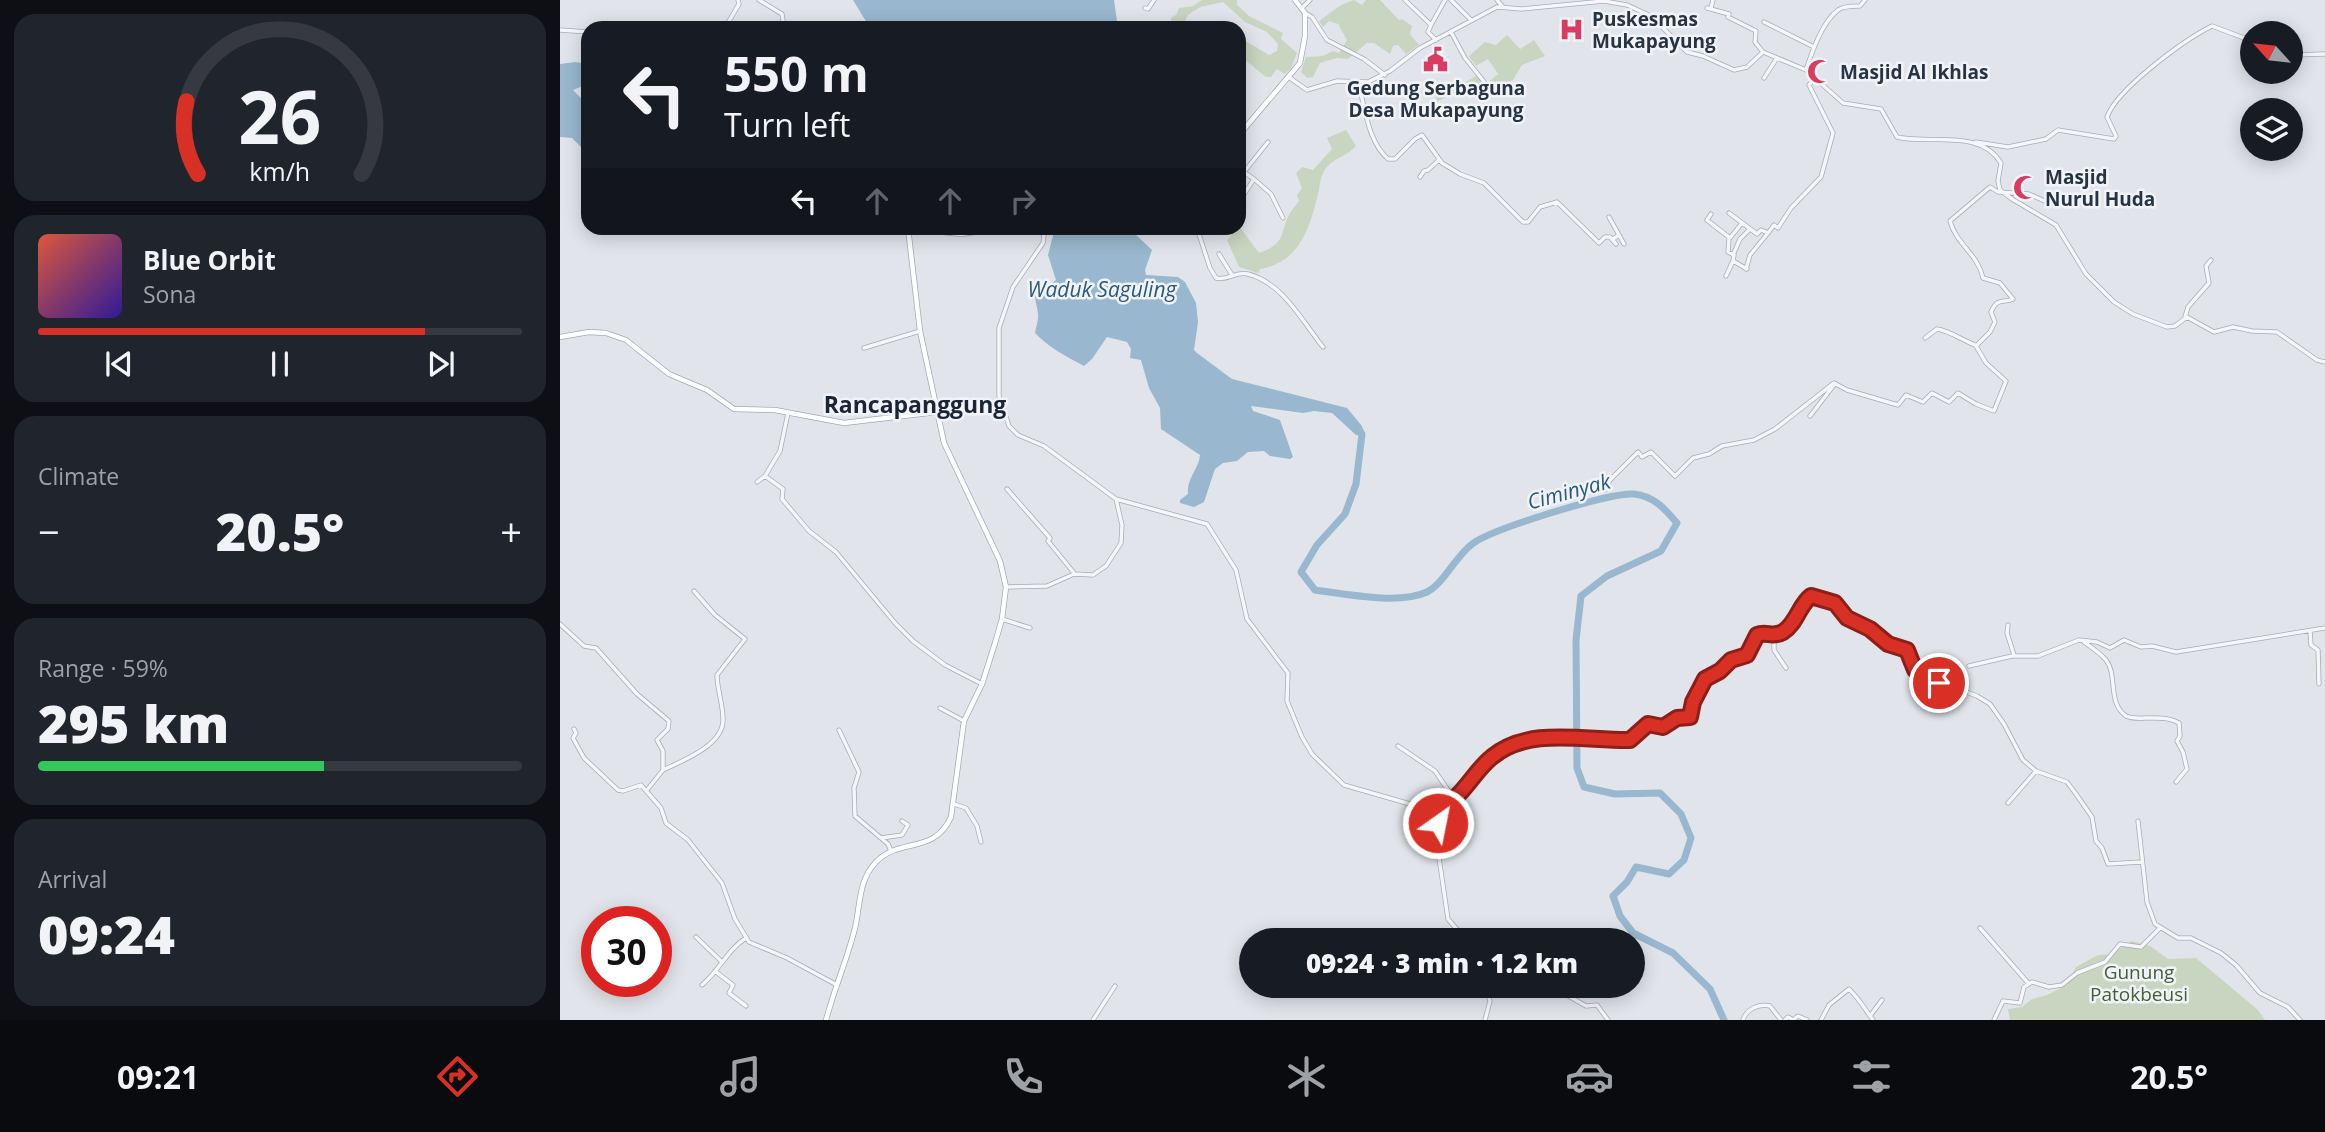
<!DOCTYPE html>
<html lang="en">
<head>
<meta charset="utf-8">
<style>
	body { margin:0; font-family:"Open Sans",sans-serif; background:#20242c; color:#f1f3f6; height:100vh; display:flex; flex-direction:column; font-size:26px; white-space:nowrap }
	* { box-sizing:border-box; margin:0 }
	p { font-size:23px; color:#9ea1a6 }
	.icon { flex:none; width:38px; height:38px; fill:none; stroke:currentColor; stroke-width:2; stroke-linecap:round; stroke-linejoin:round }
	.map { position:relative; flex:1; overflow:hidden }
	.drawer { display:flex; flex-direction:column; gap:14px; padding:14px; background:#0d0f14; width:560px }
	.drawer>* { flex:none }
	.top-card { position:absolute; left:21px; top:21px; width:665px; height:214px; border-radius:21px; box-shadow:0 4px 18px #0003; background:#171b24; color:#f1f3f6; overflow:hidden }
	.needle { width:46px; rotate:297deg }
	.controls { position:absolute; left:1680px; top:21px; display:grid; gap:14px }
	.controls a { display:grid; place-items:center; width:63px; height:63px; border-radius:50%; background:#171b24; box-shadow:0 4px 18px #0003; font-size:35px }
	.speed { position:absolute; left:21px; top:906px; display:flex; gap:14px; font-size:35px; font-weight:700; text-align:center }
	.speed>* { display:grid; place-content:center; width:91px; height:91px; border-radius:50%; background:#171b24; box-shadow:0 4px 18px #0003; line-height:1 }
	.speed .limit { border:10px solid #d22; background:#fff; color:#111 }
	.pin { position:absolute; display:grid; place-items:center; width:60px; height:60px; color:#fff; margin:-30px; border:4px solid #fff; border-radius:50%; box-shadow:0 2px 7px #0007 }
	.me { position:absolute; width:77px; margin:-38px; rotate:33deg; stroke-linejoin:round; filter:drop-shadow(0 0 5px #0008) }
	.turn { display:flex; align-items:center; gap:24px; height:147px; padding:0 28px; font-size:32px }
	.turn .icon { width:91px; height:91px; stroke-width:2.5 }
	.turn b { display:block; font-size:49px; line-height:60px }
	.lanes { display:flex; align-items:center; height:66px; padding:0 28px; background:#0003; justify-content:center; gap:35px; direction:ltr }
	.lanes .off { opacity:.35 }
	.big { font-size:52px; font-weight:800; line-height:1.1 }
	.drawer .tile { flex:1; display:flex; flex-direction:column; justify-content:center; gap:10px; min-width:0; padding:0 24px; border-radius:21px; background:#20242c }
	.drawer .dial { align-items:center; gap:0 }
	.dial svg { height:182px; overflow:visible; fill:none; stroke:#363941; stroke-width:7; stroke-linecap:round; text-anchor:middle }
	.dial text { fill:#f1f3f6; stroke:none }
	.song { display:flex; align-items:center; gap:21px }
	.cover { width:84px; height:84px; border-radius:10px; background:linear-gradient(135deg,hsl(10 70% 55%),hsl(250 70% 35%)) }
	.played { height:7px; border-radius:4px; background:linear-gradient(90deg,#d93025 80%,#363941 80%) }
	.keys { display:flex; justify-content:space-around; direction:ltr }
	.heat { display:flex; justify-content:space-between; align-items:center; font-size:38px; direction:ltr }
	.charge { height:10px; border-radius:5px; background:linear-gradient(90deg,#34c759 59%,#363941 0) }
	.trip { position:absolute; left:679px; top:928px; width:406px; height:70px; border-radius:35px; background:#171b24; box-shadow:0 4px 18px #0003; font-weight:800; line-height:70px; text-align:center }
	.dock { display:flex; height:112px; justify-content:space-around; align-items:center; background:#090b0e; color:#9ea1a6 }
	.dock .icon { width:49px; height:49px }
	.dock .selected { color:#d93025 }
	.dock b { font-size:32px; color:#f1f3f6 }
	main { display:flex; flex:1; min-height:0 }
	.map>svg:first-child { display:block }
</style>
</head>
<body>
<main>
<section class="drawer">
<div class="tile dial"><svg viewBox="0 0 100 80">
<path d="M14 69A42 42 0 1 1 86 69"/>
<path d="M14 69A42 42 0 0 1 9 37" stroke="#d93025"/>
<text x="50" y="56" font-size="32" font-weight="700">26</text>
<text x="50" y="72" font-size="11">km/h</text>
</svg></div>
<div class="tile">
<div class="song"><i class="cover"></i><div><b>Blue Orbit</b><p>Sona</p></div></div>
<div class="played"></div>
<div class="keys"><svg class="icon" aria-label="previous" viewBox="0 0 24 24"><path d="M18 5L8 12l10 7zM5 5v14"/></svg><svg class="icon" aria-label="pause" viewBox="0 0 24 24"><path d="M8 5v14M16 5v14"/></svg><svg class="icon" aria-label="next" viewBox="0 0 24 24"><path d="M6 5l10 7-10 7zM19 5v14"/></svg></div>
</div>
<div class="tile"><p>Climate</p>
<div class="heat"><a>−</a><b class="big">20.5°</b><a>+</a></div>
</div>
<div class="tile"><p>Range · 59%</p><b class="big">295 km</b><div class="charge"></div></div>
<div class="tile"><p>Arrival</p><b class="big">09:24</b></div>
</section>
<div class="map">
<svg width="1765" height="1020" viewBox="0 0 1765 1020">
	<rect width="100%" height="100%" fill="#e1e5eb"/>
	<!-- green -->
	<path fill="#c8d5c1" d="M642,0H677V5L689,16L723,33L721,39L737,53L731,68L725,74L717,69L711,77H706L679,55V37L709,55L717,51L718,44L707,32L685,22L663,2L640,7L628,15L625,21L612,27L611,18L616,15L619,8L633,6Z
		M794,0L802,5L806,0H820L839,20L842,19L852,26L850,34L859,45L846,54L838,45L833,46L830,54L814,43H807L788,59L777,58L760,63L753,77L747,78L741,72L746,57L763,56L773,51L779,53L787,40L778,24L769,21L763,27L759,21L781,5Z
		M947,35L960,49L974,40L985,56L962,65L953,80L937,88L907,93L897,91L877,102L875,92L883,87L889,92L916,76L925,85L938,74L928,59L916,66L909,56L925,42L936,45Z
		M786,130L796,146C789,155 774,158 766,168C760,176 760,185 758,194C750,228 739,263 700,269L698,273L679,267L667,240L671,236V228L679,226L699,253C726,243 719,236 729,215C731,210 736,206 739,201L737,195L742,188L736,173L742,167L753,170L772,149L767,138Z
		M1571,941L1590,946L1608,959L1636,958L1698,1010L1705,1020H1450L1448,1009L1462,1007L1472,999L1487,995L1507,985L1516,967L1538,955L1552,954Z"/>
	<!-- water -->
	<path fill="#99b7ce" d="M293,0H554L558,28H310Z
		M15,62L28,64V84L13,90L28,105V154L12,138L0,137V64Z
		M495,228C523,227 547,232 575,234L592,250L585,270L586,275L618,277L625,282L636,303L638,322L634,350L637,353L672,379L787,408L802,426L803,436L796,435L772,413L754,411L743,413L691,406L693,411L720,420L733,457L730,459L710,456L704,451L688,452L677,461L663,463L655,469L644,502L634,507L620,503V500L628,494C626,479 639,469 640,455L601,429L600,408L589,388L581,360L570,358L571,349L567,342L547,337L532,359L524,366C507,357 488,347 475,333C476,326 479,320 478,314C477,302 471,294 480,285L491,284L496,280L488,255Z"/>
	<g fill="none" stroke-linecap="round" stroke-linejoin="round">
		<!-- river -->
		<path stroke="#99b7ce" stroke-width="7" d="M799,429L802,434L796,484L785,514L757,545L741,572L755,590C786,594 838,605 867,592C884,584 897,553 915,542C937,528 1050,492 1074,494C1094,496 1105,509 1117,523L1101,551L1047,576L1021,596L1016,640L1017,768L1024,787L1055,794L1100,793L1121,814L1131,838L1124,860L1109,874L1076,867L1067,882L1053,896L1060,916L1073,933L1113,953L1150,989L1164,1020"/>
		<defs>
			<path id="minor" d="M199,0L222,14L223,21L220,28
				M845,0L871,25L868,32L876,40
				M891,0L911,20
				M937,0L943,7
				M585,8L588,9L594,0
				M742,8L750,0
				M1147,8L1169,14L1168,17L1196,31L1195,42L1203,52
				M1151,8L1153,0
				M745,13L752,17L767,40L804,59L825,75
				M1204,22L1254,47
				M871,25L885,0
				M165,28L179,4L178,0
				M0,30L28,32
				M891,32L905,58L925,83
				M1731,55L1765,54
				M1246,70C1252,52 1262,22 1278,10C1283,6 1294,6 1300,6L1305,0
				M730,78L747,90L777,81L808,82L830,71L860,48L937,7L962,9L1044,1L1067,5L1091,16L1127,52L1143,56L1174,70L1187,67L1203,52L1246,70L1283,103L1321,109L1337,137C1369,145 1420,128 1441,163L1438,181L1440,190L1452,199L1496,225L1526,274L1554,302L1573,314L1607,327L1615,326L1627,317L1654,332L1673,327L1692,331L1717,332L1757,360L1765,362
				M1204,78L1217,58
				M798,83C806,109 807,140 828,159H835L855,139L862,135L882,163L900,174L924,183L963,222H968L980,207L997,202L1039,243L1045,237H1050L1056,244
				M1416,142L1448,147L1486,139L1498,130L1554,139L1556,136L1547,117C1557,89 1624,40 1652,26L1692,41
				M679,169L694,179L681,199
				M684,172L708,142
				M860,177L864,171L868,170L879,160
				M694,179L711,194L723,218
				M1169,213L1197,234L1201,230L1208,233L1214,225L1218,228L1231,208L1261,177L1273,133L1249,85L1255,78
				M1151,214L1147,220L1170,238L1182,223
				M1049,217L1059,235L1053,239
				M478,228L484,235L483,243L453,287L439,328V396L449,426L458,435L484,446L556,499L647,524L676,570L687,619L728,673L727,701L742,737L752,754L784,785L857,806L873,813L878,818V851L888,919L906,940
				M637,228L650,268L656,278C668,281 675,271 688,274C723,283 742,321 763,347
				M1059,235L1064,244
				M1169,238L1168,252L1174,255L1173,261L1187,269
				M659,254L672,275
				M1173,255L1180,239L1190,229
				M1186,269L1190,255L1208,233
				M1166,276L1173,261
				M1625,317L1628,307L1649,283L1646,266L1651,260
				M1365,338L1377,329C1390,331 1402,340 1415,345
				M304,348L360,331
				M228,413L220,451L205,476L223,489L222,499L249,531L276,552L335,623L353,641L385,665L422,684
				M1250,416L1274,385
				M197,482L205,476
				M447,489L490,538L488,541L514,573
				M1045,490L1050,480L1078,452L1082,457L1091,452L1115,476L1133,458L1149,454L1162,446L1194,440L1215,429L1274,383L1287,390L1338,405L1346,395L1363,402L1372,393L1389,402L1398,393L1416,404L1434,411L1446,381L1426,363L1416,346L1430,332L1435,322L1431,312C1438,296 1444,304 1453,299L1440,283L1423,278C1418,254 1396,244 1390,221L1430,187L1438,192L1469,194L1489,203
				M446,587L487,586L514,574L533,575L546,566L561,543L562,525L556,499
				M442,619L470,628
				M0,624L24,646L36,648L77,694L109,721L108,729L97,740L103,751V770L87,790
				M1448,625L1447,633L1454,655
				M1750,631L1751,645L1758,650L1759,684
				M1206,635L1214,643V650L1226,668
				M1524,642C1531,647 1540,653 1546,660C1558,675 1547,703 1566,716C1576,722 1601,713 1619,723L1620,736L1617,741L1623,752L1627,769L1616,782
				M1409,666L1452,656H1478L1519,640L1537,642L1550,648L1564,640L1581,647L1592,646L1616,652L1765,628
				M380,708L404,721
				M14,729L16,733L13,738L24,758L58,790L63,791L81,785L101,808L106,823L128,840L162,883L175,919L189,942L227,958L277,985
				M279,730L299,772L294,788L295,816L328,844L331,851
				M838,746L875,771L894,799
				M103,770C122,761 164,745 163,719C163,704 157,689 157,675L185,639L155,615L134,591
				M1448,803L1476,771
				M394,804L406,808L417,826L421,842
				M874,814L895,798L933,756L952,746L981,737L1070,740L1088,724L1103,727L1117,718L1130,717L1133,702L1145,679L1160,672L1171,660L1187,655L1197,635C1206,632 1213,638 1223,632C1237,623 1239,605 1251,596L1275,603L1287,618L1310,629L1328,644L1347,650L1359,674L1417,696L1430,704L1444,724L1463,760L1476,771L1507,782L1516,794L1532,817L1536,841L1542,848L1548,864L1581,862
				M1578,821L1587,902L1595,924L1618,938H1631L1661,953L1676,965L1700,993L1728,1007L1740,1020
				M321,838L342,835L348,825L342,821
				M1420,928L1469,984
				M136,937L161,961
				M155,971L173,985L169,993L186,1006
				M142,985C159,971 168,949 186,938
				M989,985L1026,1006L1037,1005L1048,1020
				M929,996L948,988L967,985
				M1310,1016L1322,1000
				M533,1020L555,986
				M925,1020L930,1001L925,985
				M1183,1020C1186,1010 1198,1003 1210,1006L1221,1020
				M1225,1020L1228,1017L1233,1020
				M1233,1020L1238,1016L1247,1020
				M1261,1020L1269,1005L1289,989C1301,1001 1304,1008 1313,1020
				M1434,1020L1443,1001L1460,1003L1464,987L1472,982L1489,987L1502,985L1517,973L1545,962L1560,944L1581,947L1600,928"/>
			<path id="major" d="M679,135L740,63L745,36V13L735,0
				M348,228L401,234L440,228
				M0,337L29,332L46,333L66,340L109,374L147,390L174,409L215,410L284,423L377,412
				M266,1020C274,990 286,962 294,932C301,907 297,882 316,862C340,837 374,855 391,817L404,721L422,684L435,643L442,619L446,587L440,561L384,443L360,331L348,228"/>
		</defs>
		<!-- minor casing -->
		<use href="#minor" stroke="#a5acb6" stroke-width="5"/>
		<!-- major casing -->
		<use href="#major" stroke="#9fabb7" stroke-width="6"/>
		<!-- minor -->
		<use href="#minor" stroke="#f4f6f8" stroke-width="3.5"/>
		<!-- major -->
		<use href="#major" stroke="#fff" stroke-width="4.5"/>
	</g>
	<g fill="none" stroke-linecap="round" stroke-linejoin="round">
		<defs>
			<path id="route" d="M878,823L874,814C881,807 889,804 896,797C909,785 918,768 932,757C969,726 1026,741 1070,740L1088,724L1103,727L1117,718L1130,717L1133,702L1145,679L1160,671L1171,660L1187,655L1197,635C1206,631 1213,638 1223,632C1237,623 1239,605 1251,596L1275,603L1287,618L1310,629L1328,644L1347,650L1355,670L1379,683"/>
		</defs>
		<!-- route casing -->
		<use href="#route" stroke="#8d1f18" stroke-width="18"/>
		<!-- route -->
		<use href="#route" stroke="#d93025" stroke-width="12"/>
	</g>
	<!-- icons -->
	<defs>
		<symbol id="hospital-bare" viewBox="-9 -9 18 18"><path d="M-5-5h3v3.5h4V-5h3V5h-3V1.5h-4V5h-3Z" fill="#da3b60" stroke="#f0f4f8" stroke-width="2.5" paint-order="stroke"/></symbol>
		<symbol id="civic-bare" viewBox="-9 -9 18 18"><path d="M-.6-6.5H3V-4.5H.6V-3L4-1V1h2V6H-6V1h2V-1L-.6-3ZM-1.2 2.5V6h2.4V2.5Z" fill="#da3b60" stroke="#f0f4f8" stroke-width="2.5" paint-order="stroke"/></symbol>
		<symbol id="mosque-bare" viewBox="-9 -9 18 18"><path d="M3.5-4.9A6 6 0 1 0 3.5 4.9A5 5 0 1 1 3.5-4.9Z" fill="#da3b60" stroke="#f0f4f8" stroke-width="2.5" paint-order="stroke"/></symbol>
	</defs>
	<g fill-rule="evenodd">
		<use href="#hospital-bare" x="994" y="12" width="35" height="35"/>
		<use href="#civic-bare" x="858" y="42" width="35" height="35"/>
		<use href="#mosque-bare" x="1242" y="54" width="35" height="35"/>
		<use href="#mosque-bare" x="1448" y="170" width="35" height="35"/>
	</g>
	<g text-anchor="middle" stroke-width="5" stroke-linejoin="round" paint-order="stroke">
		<!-- poi labels -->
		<g font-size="19" font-weight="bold" fill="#273444" stroke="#f0f4f8" text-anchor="start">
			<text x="1032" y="26">Puskesmas<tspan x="1032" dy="22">Mukapayung</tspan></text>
			<text x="1280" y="79">Masjid Al Ikhlas</text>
			<text x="876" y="95" text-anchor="middle">Gedung Serbaguna<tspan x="876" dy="22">Desa Mukapayung</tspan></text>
			<text x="1485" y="184">Masjid<tspan x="1485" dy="22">Nurul Huda</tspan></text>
		</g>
		<!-- park labels -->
		<g font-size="19" fill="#406133" stroke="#f0f4f8">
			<text x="1579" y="979">Gunung<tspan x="1579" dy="22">Patokbeusi</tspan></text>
		</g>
		<!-- water labels -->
		<g font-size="21" font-style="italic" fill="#2e577c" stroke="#f0f4f8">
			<text x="542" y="297">Waduk Saguling</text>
			<text transform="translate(1009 492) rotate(-15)" y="7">Ciminyak</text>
		</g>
		<!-- quarter labels -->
		<g font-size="23" font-weight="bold" fill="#1a2535" stroke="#f0f4f8">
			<text x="355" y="413">Rancapanggung</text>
		</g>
	</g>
</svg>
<div class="controls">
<a><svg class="needle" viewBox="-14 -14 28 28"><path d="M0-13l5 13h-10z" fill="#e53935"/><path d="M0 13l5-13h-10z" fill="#9ea1a6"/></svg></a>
<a><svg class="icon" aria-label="layers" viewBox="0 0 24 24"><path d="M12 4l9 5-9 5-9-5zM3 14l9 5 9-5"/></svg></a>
</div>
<div class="speed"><div class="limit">30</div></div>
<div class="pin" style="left:1379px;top:683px;background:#d93025"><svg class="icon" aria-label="arrive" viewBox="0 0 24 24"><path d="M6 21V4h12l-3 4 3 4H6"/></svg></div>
<svg class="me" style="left:878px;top:823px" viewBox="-20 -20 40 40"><circle r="17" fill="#d93025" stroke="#fff" stroke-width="3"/><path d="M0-11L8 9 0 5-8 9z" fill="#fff"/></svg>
<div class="trip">09:24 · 3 min · 1.2 km</div>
<div class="top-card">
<div class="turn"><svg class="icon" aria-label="left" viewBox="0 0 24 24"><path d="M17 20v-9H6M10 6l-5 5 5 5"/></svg><div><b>550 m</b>Turn left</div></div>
<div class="lanes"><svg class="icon" aria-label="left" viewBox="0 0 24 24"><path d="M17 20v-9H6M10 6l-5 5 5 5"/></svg><svg class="icon off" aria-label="ahead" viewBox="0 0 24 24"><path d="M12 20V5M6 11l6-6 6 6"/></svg><svg class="icon off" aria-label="ahead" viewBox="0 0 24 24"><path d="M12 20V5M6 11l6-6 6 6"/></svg><svg class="icon off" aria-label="right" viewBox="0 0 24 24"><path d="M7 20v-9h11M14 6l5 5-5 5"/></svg></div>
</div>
</div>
</main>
<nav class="dock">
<b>09:21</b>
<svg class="icon selected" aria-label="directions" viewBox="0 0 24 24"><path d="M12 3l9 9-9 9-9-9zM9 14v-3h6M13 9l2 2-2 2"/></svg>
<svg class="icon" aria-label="music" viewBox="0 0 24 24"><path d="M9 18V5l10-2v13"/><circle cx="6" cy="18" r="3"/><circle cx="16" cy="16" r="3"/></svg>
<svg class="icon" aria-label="phone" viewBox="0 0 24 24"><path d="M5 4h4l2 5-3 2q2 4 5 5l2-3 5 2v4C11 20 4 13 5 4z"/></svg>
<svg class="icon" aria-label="climate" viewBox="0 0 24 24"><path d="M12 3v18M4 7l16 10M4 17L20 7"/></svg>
<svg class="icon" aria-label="car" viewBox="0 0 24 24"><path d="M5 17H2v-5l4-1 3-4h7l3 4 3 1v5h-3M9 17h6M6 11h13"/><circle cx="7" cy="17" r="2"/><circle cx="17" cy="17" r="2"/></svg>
<svg class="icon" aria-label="filters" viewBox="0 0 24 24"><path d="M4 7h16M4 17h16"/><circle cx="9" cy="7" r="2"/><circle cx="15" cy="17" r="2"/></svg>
<b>20.5°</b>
</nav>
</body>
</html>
